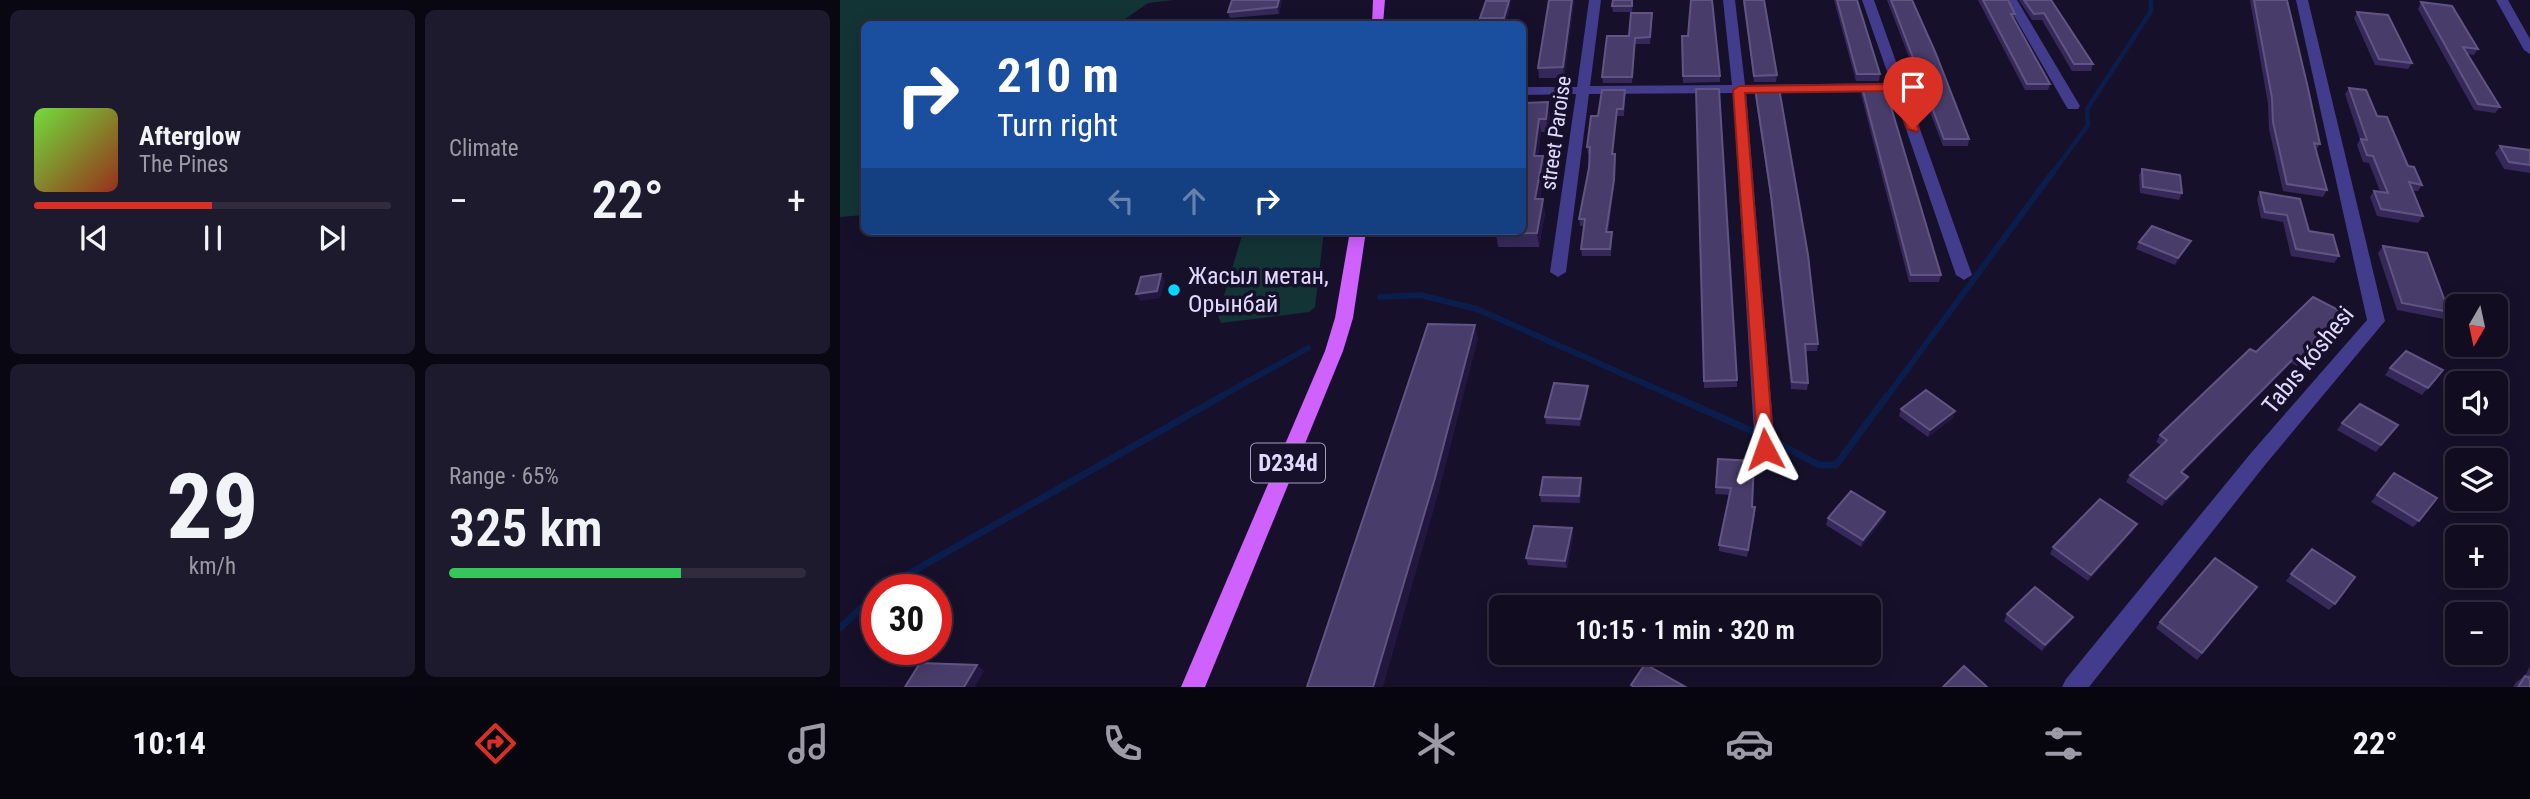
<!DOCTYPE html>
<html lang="en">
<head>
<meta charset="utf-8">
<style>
	body { margin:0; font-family:"Roboto Condensed",sans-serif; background:#1e1a2d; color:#f1f3f6; height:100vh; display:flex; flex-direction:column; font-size:26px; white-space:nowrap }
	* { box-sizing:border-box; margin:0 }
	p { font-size:23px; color:#9c9ba5 }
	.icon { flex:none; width:38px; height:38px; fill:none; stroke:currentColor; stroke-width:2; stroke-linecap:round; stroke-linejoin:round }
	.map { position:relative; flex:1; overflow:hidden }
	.drawer { display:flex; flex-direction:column; gap:10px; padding:10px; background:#090712; width:840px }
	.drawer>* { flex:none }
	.top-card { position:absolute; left:21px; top:21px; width:665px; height:214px; border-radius:10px; box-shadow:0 4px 18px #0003,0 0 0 2px #302c3e; background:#1a4fa0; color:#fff; overflow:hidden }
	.needle { width:46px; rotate:189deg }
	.fabs { position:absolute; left:1605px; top:294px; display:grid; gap:14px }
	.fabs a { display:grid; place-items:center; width:63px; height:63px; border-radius:10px; background:#110c20; box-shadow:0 4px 18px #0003,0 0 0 2px #302c3e; font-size:35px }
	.speed { position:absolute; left:21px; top:574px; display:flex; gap:14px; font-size:35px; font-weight:700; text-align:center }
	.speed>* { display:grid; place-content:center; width:91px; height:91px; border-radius:50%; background:#110c20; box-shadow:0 4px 18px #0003,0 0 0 2px #302c3e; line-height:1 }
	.speed .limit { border:10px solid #d22; background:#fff; color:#111 }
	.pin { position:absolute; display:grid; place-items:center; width:60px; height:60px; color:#fff; margin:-72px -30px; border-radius:50% 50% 50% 0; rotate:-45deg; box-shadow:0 0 7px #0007 }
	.pin .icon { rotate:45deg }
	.me { position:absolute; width:77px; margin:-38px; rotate:356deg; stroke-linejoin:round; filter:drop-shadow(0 0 5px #0008) }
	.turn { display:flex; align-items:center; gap:24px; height:147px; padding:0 21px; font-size:32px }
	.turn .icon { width:91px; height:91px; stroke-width:2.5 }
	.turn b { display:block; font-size:49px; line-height:60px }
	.lanes { display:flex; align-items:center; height:66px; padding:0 21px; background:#0003; justify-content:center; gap:35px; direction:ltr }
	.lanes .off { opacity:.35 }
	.big { font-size:52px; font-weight:600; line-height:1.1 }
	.drawer .card { flex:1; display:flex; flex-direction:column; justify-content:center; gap:10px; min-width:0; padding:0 24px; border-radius:10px; background:#1e1a2d }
	.drawer .dial { align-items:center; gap:0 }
	.dial b { font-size:91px; line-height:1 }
	.song { display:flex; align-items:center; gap:21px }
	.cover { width:84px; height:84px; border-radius:10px; background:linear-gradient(135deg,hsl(100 70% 55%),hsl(10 70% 35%)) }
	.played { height:7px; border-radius:4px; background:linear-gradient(90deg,#d93025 50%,#302c3e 50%) }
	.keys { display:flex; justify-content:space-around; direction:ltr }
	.heat { display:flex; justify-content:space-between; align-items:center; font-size:38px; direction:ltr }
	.charge { height:10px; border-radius:5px; background:linear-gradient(90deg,#34c759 65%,#302c3e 0) }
	.drawer .tiles { flex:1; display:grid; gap:10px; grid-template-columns:repeat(2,1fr) }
	.trip { position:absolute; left:649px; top:595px; width:392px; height:70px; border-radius:10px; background:#110c20; box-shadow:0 4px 18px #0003,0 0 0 2px #302c3e; font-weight:600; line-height:70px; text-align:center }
	.menu { display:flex; height:112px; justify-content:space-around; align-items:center; background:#07050d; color:#9c9ba5 }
	.menu .icon { width:49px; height:49px }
	.menu .current { color:#d93025 }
	.menu b { font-size:32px; color:#f1f3f6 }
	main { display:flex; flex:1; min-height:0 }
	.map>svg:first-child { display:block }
</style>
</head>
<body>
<main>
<section class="drawer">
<div class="tiles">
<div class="card">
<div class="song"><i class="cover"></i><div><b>Afterglow</b><p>The Pines</p></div></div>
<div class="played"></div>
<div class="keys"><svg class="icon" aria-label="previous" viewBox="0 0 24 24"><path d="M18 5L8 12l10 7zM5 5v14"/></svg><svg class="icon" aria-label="pause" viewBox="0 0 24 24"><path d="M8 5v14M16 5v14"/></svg><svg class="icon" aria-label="next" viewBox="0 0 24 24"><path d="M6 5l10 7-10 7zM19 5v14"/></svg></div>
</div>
<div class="card"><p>Climate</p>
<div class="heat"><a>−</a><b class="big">22°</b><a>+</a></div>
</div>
<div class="card dial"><b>29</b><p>km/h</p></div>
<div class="card"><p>Range · 65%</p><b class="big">325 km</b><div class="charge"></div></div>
</div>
</section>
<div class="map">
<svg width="1690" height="687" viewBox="0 0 1690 687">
	<rect width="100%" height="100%" fill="#17102b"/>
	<!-- green -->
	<path fill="#133435" d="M0,0H334L308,3L278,24H24V215L0,217Z
		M484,231L475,307L469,312L381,323L378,316L403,232Z"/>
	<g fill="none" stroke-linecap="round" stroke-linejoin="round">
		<!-- stream-far2 -->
		<path stroke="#0a1d4b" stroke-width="4.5" d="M1212,174L1248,125L1247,109L1311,11V0"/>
		<!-- stream-far1 -->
		<path stroke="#0a1d4b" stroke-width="6" d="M540,297L580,295L637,309L837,398
			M378,398L468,348
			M1046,398L1213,172"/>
		<!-- stream -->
		<path stroke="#0a1d4b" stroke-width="7" d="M833,396L914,432
			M934,441L979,465H996L1047,396
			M40,590L382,396
			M0,628L37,593"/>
		<!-- minor -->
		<path fill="#433b8b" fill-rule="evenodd" d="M749,0H761L750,86L892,85L883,0H895L905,85L1051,83L1022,0H1034L1132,275L1124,280L1116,275L1053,91L906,92L935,449L932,454L925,457L918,454L915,449L893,93L749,94L726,272L718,277L710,272L736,94L682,95V87H737Z
			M1165,0H1177L1240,106L1238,109H1228L1226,106Z
			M1456,0H1468L1545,321L1425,465L1249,687H1222L1226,679L1411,453L1527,320Z
			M1656,0H1668L1690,39V54L1684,50Z"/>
		<!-- primary -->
		<path fill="#cf61ff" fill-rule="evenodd" d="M533,0H545L543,24H532Z
			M510,231H526L513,318L503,351L365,687H341L485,351L495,318Z"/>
	</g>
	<!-- wall -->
	<path fill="#362959" d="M442,0L439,14L390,18L388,12Z
		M709,0H734L724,78H699L698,68Z
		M793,0L792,12H773L772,6Z
		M903,0H924L937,75L936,82H914Z
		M994,0H1017L1040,74L1039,81H1016Z
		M1047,0H1072L1129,139L1128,146H1103Z
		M1138,0H1168L1175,14L1174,20L1210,84L1208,90H1185Z
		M1179,0H1211L1253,64L1251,71H1232L1202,20H1192Z
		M1410,0H1447L1480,144L1476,150L1487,190L1483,197L1443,191L1429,129L1428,104Z
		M669,1L670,7L665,24H641L640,18Z
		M1581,2L1638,49L1634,55L1628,54L1660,107L1655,113L1634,110L1578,9Z
		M1517,12L1572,63L1568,69L1535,65L1514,18Z
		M812,20L810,44H795L792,83H763L762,77L789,36Z
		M842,36L880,76V82L843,83Z
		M1022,87L1101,275L1099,282H1069L1021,94Z
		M915,88L978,344L977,351H965L968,383L967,390L951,389L931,202L915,95Z
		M1509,88L1537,116L1568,166L1582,185L1578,191H1572L1583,216L1578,223L1537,216L1530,197L1534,191H1540L1529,163L1523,162L1517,145L1520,139L1505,94Z
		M856,89L897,380V387L864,388Z
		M785,96L784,116H777L773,154L775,161L774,186L768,232H772L771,256H742L741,249L744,226H740L739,219L749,168V154H748L747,147L758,116Z
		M682,103L710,115L708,132H701L698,156L705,170L700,199L705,213L699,247H658L656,234L682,231Z
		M1660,146L1690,150V173L1664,169L1655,153Z
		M1302,169L1342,193L1339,200L1300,193L1299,175Z
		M1420,192L1499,256L1494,263L1451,256L1443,222L1421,218L1417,199Z
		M1299,242L1347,248L1335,265L1296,249Z
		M1543,246L1609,312L1604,319L1557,310L1538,253Z
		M1506,314L1502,321L1457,366L1451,363L1342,473L1344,484L1322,506L1286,482L1290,475L1321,445L1316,442L1320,435L1416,352Z
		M1550,368L1603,370L1582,395L1545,375Z
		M748,386V393L740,426L706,424L705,417Z
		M1061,409L1115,411L1113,418L1088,437L1059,416Z
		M1502,423L1558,425L1536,452L1497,430Z
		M878,459L912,507L915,514L907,557L879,551V545L890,495L875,494Z
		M1554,473L1579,521L1573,527L1531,502Z
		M742,485L740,503L701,502L700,495Z
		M1045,512L1044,518L1021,547L986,525L988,518Z
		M1297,524L1293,531L1248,581L1210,554L1213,547Z
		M733,535L727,568L688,565L686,558Z
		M1472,549L1495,604L1489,610L1446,581Z
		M1417,587L1357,660L1316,628L1320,622Z
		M1167,614L1233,617L1229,623L1202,651L1164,621Z
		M1690,666V687H1673L1676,682L1685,676Z"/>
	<!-- shaded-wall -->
	<path fill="#22173f" d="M439,0H442L439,14L437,7Z
		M732,0H734L724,78L723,67Z
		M669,1L670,7L665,24L664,18Z
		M708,102L710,115L708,132L706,119Z
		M777,109V116L773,161L772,154Z
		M699,119L701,132L696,170L694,156Z
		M775,154L774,186L766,239V232Z
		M703,156L705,170L697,213L695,199Z
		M703,199L705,213L699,247L697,233Z
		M1351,241L1347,248L1335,265L1338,258Z
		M321,274L325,281L320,298L300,301L296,294Z
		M1506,314L1502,321L1457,366L1462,359Z
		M635,325L638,339L599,491L543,687H533Z
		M1456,356L1451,363L1336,479L1341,472Z
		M748,386V393L740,426V419Z
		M1115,411L1113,418L1088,437L1090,430Z
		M1348,477L1344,484L1322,506L1326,499Z
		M741,478L742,485L740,503L739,496Z
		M1045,512L1044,518L1021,547L1023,540Z
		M1297,524L1293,531L1248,581L1251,575Z
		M732,528L733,535L727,568L725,561Z
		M1233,617L1229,623L1202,651L1205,645Z
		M137,665L144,671L135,687H124Z"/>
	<!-- building -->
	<path fill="#483c6a" stroke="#605582" stroke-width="2" d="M392,0H439L437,7L388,12Z
		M709,0H732L723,67L698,68Z
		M773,0H792V6H772Z
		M851,0H872L880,76H843L842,36H848Z
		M904,0H924L937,75L914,76Z
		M997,0H1017L1040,74H1017Z
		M1051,0H1072L1096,54L1129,139H1104Z
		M1143,0H1168L1175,14H1171L1210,84H1187Z
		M1184,0H1211L1253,64H1234L1204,13L1194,14Z
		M1414,0H1447L1467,84L1480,144L1474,143L1487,190L1447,184L1433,122L1432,98Z
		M646,1H669L664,18H640Z
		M1581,2L1612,6L1638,49L1623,47L1660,107L1638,104Z
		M1517,12L1548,15L1572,63L1539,59Z
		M791,13H812L810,37L795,38L792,77H762L767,36H789Z
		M1022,87H1043L1046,90L1101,275H1071Z
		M915,88H939L968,255L978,344H965L968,383L952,382L931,195Z
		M1509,88L1526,90L1537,116L1547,117L1568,166L1574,167L1582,185L1569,182L1583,216L1541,209L1534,191L1548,193L1533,156L1527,155L1521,139L1527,140Z
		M856,89H879L897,380L864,381Z
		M762,90H785L783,109H777L772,154H775L774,180L766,232H772L770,249H741L745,219H739L749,168L750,147H747L751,116H758Z
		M708,102L706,119H699L694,156H703L695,199H703L697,233L656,234V231H682V103Z
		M1660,146L1690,150V165L1669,162Z
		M1302,169L1340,175L1342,193L1303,187Z
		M1420,192L1460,199L1469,231L1493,235L1499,256L1456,249L1447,215L1425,212Z
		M1312,226L1351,241L1338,258L1299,242Z
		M1543,246L1587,253L1609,312L1562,303Z
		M321,274L317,291L296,294L301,277Z
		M1473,297L1506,314L1462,359L1456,356L1341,472L1348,477L1326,499L1290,475L1327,440L1320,435L1410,349L1416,352Z
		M588,324L635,325L595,478L533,687H467Z
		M1566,351L1603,370L1588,388L1550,368Z
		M714,383L748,386L740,419L705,417Z
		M1086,390L1115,411L1090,430L1061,409Z
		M1520,404L1558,425L1541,445L1502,423Z
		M878,459L914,461L912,507H915L908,550L879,545L891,488L876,487Z
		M1554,473L1597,498L1579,521L1537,495Z
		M703,477L741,478L739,496L700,495Z
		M1011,491L1045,512L1023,540L988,518Z
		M1260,499L1297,524L1251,575L1213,547Z
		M694,526L732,528L725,561L686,558Z
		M1472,549L1515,577L1495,604L1451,574Z
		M1375,558L1417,587L1362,653L1320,622Z
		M1195,587L1233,617L1205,645L1167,614Z
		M80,663L137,665L124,687H65Z
		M805,664L844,686L794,687L791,685Z
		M1124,666L1147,687H1103Z
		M1685,676L1689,678L1690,676V687H1678Z"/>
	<!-- route -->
	<path fill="#d93025" stroke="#8d1f18" stroke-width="2" d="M1057,84L1063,87L1079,129L1077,132L1067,129L1053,91L905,93L934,449L925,456L918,454L893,90L899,86Z"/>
	<!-- markers -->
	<circle fill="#06d5ff" stroke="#17102b" stroke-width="2.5" cx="334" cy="290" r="7"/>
	<g text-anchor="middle" stroke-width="7" stroke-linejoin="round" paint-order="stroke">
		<!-- far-street labels -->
		<g font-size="21" fill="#e1daff" stroke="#17102b">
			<text transform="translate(716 133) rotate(-82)" y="7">street Paroise</text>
		</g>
		<!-- shield labels -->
		<rect fill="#17102b" stroke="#a49dbf" stroke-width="2" x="411" y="443.5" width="74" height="39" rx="5"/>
		<g font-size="23" font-weight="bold" fill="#e1daff">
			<text x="448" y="471">D234d</text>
		</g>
		<!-- poi labels -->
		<g font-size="24" fill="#e1daff" stroke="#17102b" text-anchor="start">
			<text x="348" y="284">Жасыл метан,<tspan x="348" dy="28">Орынбай</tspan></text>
		</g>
		<!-- street labels -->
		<g font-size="24" fill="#e1daff" stroke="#17102b">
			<text transform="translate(1468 360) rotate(-51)" y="8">Tabıs kóshesi</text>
		</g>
	</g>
</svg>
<div class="fabs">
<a><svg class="needle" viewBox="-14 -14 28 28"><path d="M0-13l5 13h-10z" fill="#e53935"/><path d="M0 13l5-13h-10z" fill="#9c9ba5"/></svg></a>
<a><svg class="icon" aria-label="sound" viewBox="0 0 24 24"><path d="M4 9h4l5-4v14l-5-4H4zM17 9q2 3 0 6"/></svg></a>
<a><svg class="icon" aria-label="layers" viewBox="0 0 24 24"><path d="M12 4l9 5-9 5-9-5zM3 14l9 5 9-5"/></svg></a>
<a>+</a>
<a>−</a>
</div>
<div class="speed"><div class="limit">30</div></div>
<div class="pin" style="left:1073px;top:129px;background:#d93025"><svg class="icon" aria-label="arrive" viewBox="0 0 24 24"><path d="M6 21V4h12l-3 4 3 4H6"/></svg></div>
<svg class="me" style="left:925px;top:449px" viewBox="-20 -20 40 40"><path d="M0-17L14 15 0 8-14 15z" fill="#d93025" stroke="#fff" stroke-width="4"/></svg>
<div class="trip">10:15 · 1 min · 320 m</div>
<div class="top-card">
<div class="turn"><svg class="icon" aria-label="right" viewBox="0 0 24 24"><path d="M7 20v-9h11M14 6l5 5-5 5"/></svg><div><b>210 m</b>Turn right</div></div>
<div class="lanes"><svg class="icon off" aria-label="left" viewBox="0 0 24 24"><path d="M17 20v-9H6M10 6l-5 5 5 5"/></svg><svg class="icon off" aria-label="ahead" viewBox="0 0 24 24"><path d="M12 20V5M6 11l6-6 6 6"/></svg><svg class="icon" aria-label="right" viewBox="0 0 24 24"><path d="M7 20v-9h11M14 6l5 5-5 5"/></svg></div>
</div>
</div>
</main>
<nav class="menu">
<b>10:14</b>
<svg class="icon current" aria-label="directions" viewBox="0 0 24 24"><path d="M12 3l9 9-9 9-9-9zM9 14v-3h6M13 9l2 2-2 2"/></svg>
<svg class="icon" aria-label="music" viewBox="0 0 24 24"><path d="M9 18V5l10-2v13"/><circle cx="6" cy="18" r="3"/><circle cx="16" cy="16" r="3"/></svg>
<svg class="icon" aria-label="phone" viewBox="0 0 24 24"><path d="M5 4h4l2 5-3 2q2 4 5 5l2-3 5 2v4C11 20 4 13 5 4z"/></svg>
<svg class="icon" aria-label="climate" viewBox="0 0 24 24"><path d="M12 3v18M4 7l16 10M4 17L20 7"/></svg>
<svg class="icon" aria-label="car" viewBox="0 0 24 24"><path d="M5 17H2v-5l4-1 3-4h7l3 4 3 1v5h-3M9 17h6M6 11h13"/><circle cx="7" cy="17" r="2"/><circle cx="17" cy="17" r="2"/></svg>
<svg class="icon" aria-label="filters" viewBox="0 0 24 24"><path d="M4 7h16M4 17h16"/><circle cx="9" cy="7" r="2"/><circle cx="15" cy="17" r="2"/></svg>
<b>22°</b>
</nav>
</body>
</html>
